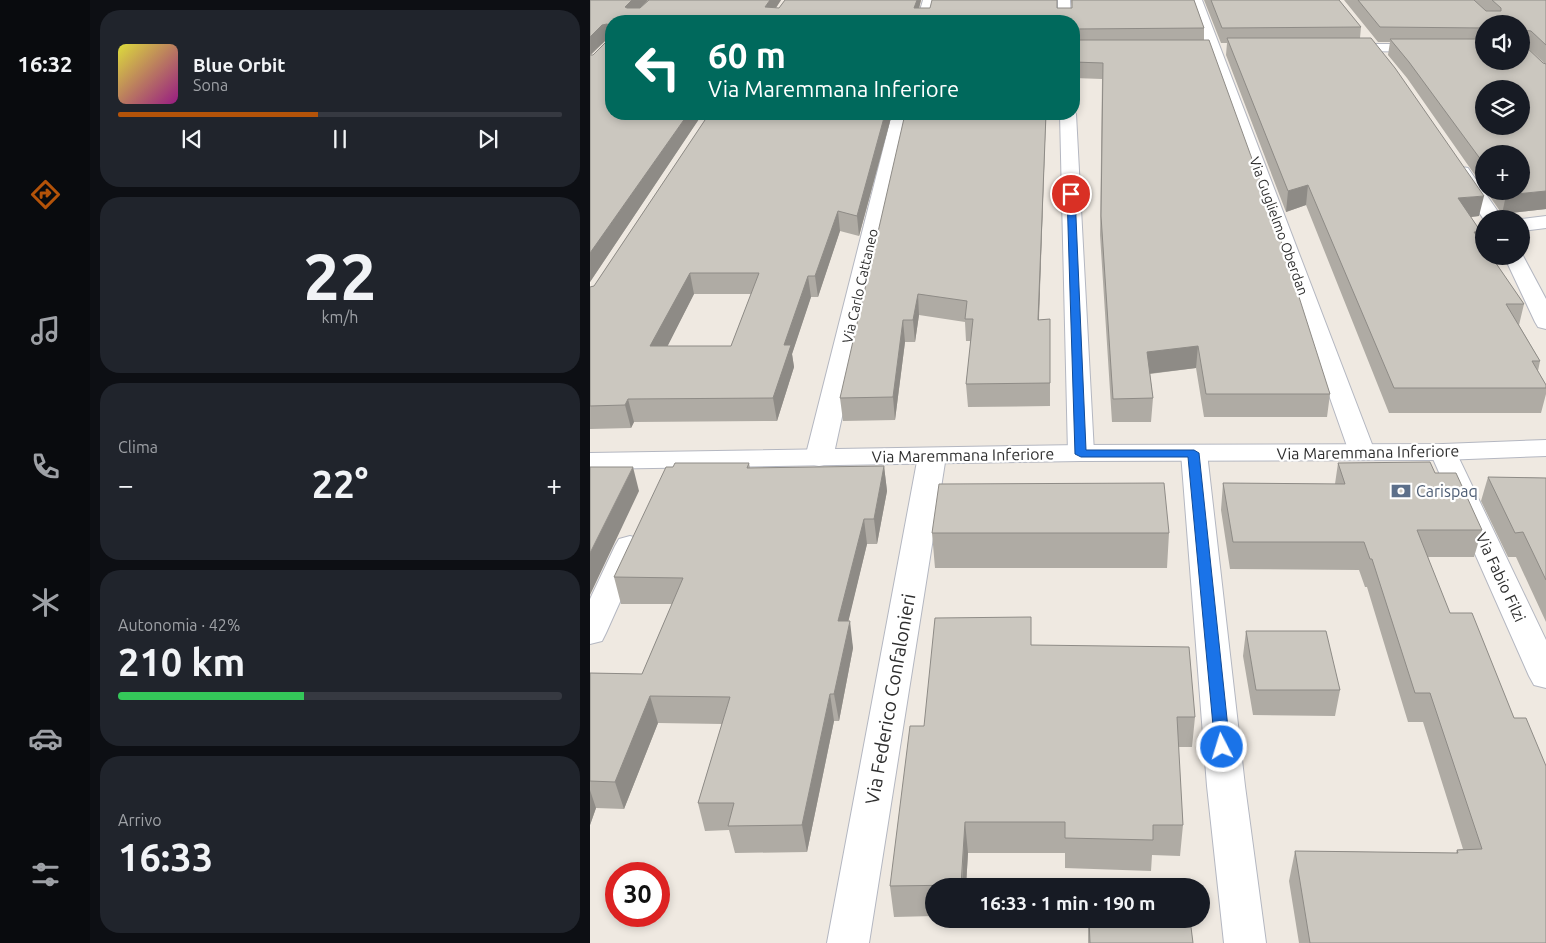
<!DOCTYPE html>
<html lang="it">
<head>
<meta charset="utf-8">
<style>
	body { margin:0; font-family:Ubuntu,sans-serif; background:#20242c; color:#f1f3f6; height:100vh; display:flex; flex-direction:column; font-size:19px; white-space:nowrap }
	* { box-sizing:border-box; margin:0 }
	p { font-size:16px; color:#9ea1a6 }
	.icon { flex:none; width:28px; height:28px; fill:none; stroke:currentColor; stroke-width:2; stroke-linecap:round; stroke-linejoin:round }
	.map { position:relative; flex:1; overflow:hidden }
	.details { display:flex; flex-direction:column; gap:10px; padding:10px; background:#0d0f14; width:500px }
	.details>* { flex:none }
	.banner { position:absolute; left:15px; top:15px; width:475px; height:105px; border-radius:20px; box-shadow:0 2px 8px #0003; background:#00695c; color:#fff; overflow:hidden }
	.fabs { position:absolute; left:885px; top:15px; display:grid; gap:10px }
	.fabs a { display:grid; place-items:center; width:55px; height:55px; border-radius:50%; background:#171b24; box-shadow:0 2px 8px #0003; font-size:25px }
	.speed { position:absolute; left:15px; top:862px; display:flex; gap:10px; font-size:25px; font-weight:700; text-align:center }
	.speed>* { display:grid; place-content:center; width:65px; height:65px; border-radius:50%; background:#171b24; box-shadow:0 2px 8px #0003; line-height:1 }
	.speed .limit { border:8px solid #d22; background:#fff; color:#111 }
	.pin { position:absolute; display:grid; place-items:center; width:42px; height:42px; color:#fff; margin:-21px; border:2px solid #fff; border-radius:50%; box-shadow:0 1px 5px #0007 }
	.me { position:absolute; width:55px; margin:-28px; rotate:355deg; stroke-linejoin:round; filter:drop-shadow(0 0 4px #0008) }
	.turn { display:flex; align-items:center; gap:18px; height:105px; padding:0 20px; font-size:22px }
	.turn .icon { width:65px; height:65px; stroke-width:2.5 }
	.turn b { display:block; font-size:35px; line-height:42px }
	.big { font-size:38px; font-weight:700; line-height:1.1 }
	.details .card { flex:1; display:flex; flex-direction:column; justify-content:center; gap:8px; min-width:0; padding:0 18px; border-radius:20px; background:#20242c }
	.details .dial { align-items:center; gap:0 }
	.dial b { font-size:65px; line-height:1 }
	.song { display:flex; align-items:center; gap:15px }
	.cover { width:60px; height:60px; border-radius:8px; background:linear-gradient(135deg,hsl(60 70% 55%),hsl(310 70% 35%)) }
	.played { height:5px; border-radius:2px; background:linear-gradient(90deg,#b45309 45%,#363941 45%) }
	.keys { display:flex; justify-content:space-around; direction:ltr }
	.heat { display:flex; justify-content:space-between; align-items:center; font-size:28px; direction:ltr }
	.charge { height:8px; border-radius:4px; background:linear-gradient(90deg,#34c759 42%,#363941 0) }
	.trip { position:absolute; left:335px; top:878px; width:285px; height:50px; border-radius:25px; background:#171b24; box-shadow:0 2px 8px #0003; font-weight:700; line-height:50px; text-align:center }
	main { display:flex; flex:1; min-height:0 }
	.menu { display:flex; flex-direction:column; width:90px; justify-content:space-around; align-items:center; background:#090b0e; color:#9ea1a6 }
	.menu .icon { width:35px; height:35px }
	.menu .selected { color:#b45309 }
	.menu b { font-size:22px; color:#f1f3f6 }
	.map>svg:first-child { display:block }
</style>
</head>
<body>
<main>
<nav class="menu">
<b>16:32</b>
<svg class="icon selected" aria-label="directions" viewBox="0 0 24 24"><path d="M12 3l9 9-9 9-9-9zM9 14v-3h6M13 9l2 2-2 2"/></svg>
<svg class="icon" aria-label="music" viewBox="0 0 24 24"><path d="M9 18V5l10-2v13"/><circle cx="6" cy="18" r="3"/><circle cx="16" cy="16" r="3"/></svg>
<svg class="icon" aria-label="phone" viewBox="0 0 24 24"><path d="M5 4h4l2 5-3 2q2 4 5 5l2-3 5 2v4C11 20 4 13 5 4z"/></svg>
<svg class="icon" aria-label="climate" viewBox="0 0 24 24"><path d="M12 3v18M4 7l16 10M4 17L20 7"/></svg>
<svg class="icon" aria-label="car" viewBox="0 0 24 24"><path d="M5 17H2v-5l4-1 3-4h7l3 4 3 1v5h-3M9 17h6M6 11h13"/><circle cx="7" cy="17" r="2"/><circle cx="17" cy="17" r="2"/></svg>
<svg class="icon" aria-label="filters" viewBox="0 0 24 24"><path d="M4 7h16M4 17h16"/><circle cx="9" cy="7" r="2"/><circle cx="15" cy="17" r="2"/></svg>
</nav>
<section class="details">
<div class="card">
<div class="song"><i class="cover"></i><div><b>Blue Orbit</b><p>Sona</p></div></div>
<div class="played"></div>
<div class="keys"><svg class="icon" aria-label="previous" viewBox="0 0 24 24"><path d="M18 5L8 12l10 7zM5 5v14"/></svg><svg class="icon" aria-label="pause" viewBox="0 0 24 24"><path d="M8 5v14M16 5v14"/></svg><svg class="icon" aria-label="next" viewBox="0 0 24 24"><path d="M6 5l10 7-10 7zM19 5v14"/></svg></div>
</div>
<div class="card dial"><b>22</b><p>km/h</p></div>
<div class="card"><p>Clima</p>
<div class="heat"><a>−</a><b class="big">22°</b><a>+</a></div>
</div>
<div class="card"><p>Autonomia · 42%</p><b class="big">210 km</b><div class="charge"></div></div>
<div class="card"><p>Arrivo</p><b class="big">16:33</b></div>
</section>
<div class="map">
<svg width="956" height="943" viewBox="0 0 956 943">
	<rect width="100%" height="100%" fill="#efe9e1"/>
	<g fill="none" stroke-linecap="round" stroke-linejoin="round">
		<defs>
			<path id="minor" d="M333,0H345L340,21H327Z
				M468,0H480L481,21H468Z
				M600,0H612L785,452L782,458L772,460L762,458L759,452Z
				M750,44H894V52L745,51L743,48L745,45Z
				M484,111L486,114L504,453L501,459L491,461L481,459L478,453L470,114H484Z
				M302,114H318L243,458L239,464L229,466L219,464L215,458Z
				M872,167L878,168L913,219L894,220L863,172L866,168Z
				M956,216V228L931,231V219Z
				M931,252L956,299V329L948,327L945,322L914,256H931Z
				M853,444L863,446L866,452L956,640V688L944,685L939,676L840,452L843,446Z
				M604,445L614,447L617,453L655,786L676,943H634L617,786L591,453L594,447Z
				M342,448L352,450L356,456L279,943H237L328,456L332,450Z
				M40,536L51,539L55,546L16,633L12,641L0,644V599L25,546L29,539Z"/>
			<path id="secondary" d="M956,440V456L853,460L491,461L0,469V453L491,445L853,444Z"/>
		</defs>
		<!-- minor casing -->
		<use href="#minor" stroke="#b4b7c1" stroke-width="2"/>
		<!-- secondary casing -->
		<use href="#secondary" stroke="#b4b7c1" stroke-width="2"/>
		<!-- minor -->
		<use href="#minor" fill="#fff" fill-rule="evenodd"/>
		<!-- secondary -->
		<use href="#secondary" fill="#fff" fill-rule="evenodd"/>
	</g>
	<!-- wall -->
	<path fill="#afaba4" fill-rule="evenodd" d="M0,0H58L53,6L59,0H191L186,8H189L195,0H331L329,8H482L481,0H604L614,28V40L740,394L737,417H614L606,368L560,374L563,398L561,422H522L510,235L512,79L484,78V21H21V114H111V116L0,282ZM16,40H18L3,55H1Z
		M614,0H749L771,27L770,38L889,216L881,217L891,232L889,239L934,304L929,325L950,361L948,371L956,385V394L951,413H799L716,205L696,212L636,55L637,43H631Z
		M754,0H956V209L912,214L896,191H931L894,154V188L817,78L798,55L800,42H788ZM894,24H931L894,61ZM936,46L937,47L955,64L953,63Z
		M119,114H302L269,236L250,231L228,297H221L202,354L204,367L187,421L44,422L41,428L0,429V287L4,286ZM104,294H161L141,346H77Z
		M456,114L449,320L460,319V406L378,407L376,384L381,341H376L375,322L329,315L325,342H315L305,420L253,421L250,398Z
		M159,463L160,468L294,466L297,491L287,544H277L258,621L263,648L249,721H244L217,852L145,853L139,830L115,831L108,803L132,724L68,723L34,809L6,808L0,825V673L52,674L82,604H31L24,577Z
		M748,463L845,473L892,530L884,557H838L956,943H709L699,881L705,851L866,853L867,850L873,849L833,722H818L777,587H775L769,570L640,569L631,510L633,483L745,484Z
		M898,477L956,478V622L926,557H918L891,501Z
		M342,533H579L577,568H345Z
		M656,631L750,690L745,716L663,715L653,656Z
		M441,645L605,717L602,747H588L593,825L590,856L562,855L561,871L475,868V853H378L376,886H344V916L304,917L300,886L334,726Z
		M498,919H600L603,943H498Z"/>
	<!-- shaded-wall -->
	<path fill="#8e8b86" d="M42,0H58L38,21L35,7Z
		M180,0H191L179,18L175,7Z
		M327,0H331L326,21L324,8Z
		M17,24L21,39L16,40L0,55V37L12,25Z
		M98,114H111V116L0,282V253Z
		M295,114H302L269,236L267,216Z
		M456,114L448,341V320Z
		M718,185L716,205L696,212L698,191Z
		M956,191V209L912,214L916,195Z
		M894,196L889,216L864,219L868,198Z
		M248,211L250,231L228,297L225,276Z
		M100,273L104,294L66,369L60,346Z
		M218,276L221,297L202,354L204,367L187,421L183,398L194,345Z
		M328,294L329,315L325,342L323,320Z
		M313,320L315,342L305,420L303,397Z
		M608,346L606,368L556,374L557,352Z
		M38,399L44,422L41,428L35,405Z
		M294,466L297,491L287,544L284,519Z
		M43,467L49,491L0,595V553Z
		M274,519L277,544L252,648L248,621Z
		M260,621L263,648L249,721L244,694Z
		M240,694L244,721L217,852L212,825Z
		M60,696L68,723L34,809L25,782Z
		M0,790L6,808L0,825Z
		M375,822L378,853L376,886H372Z"/>
	<!-- building -->
	<path fill="#cbc7bf" stroke="#8e8b86" fill-rule="evenodd" d="M0,0H42L35,7L37,8H50L59,0H180L175,7L189,8L195,0H327L324,8H340L342,0H467V8H482V0H604L614,28L484,29V30V21H256L258,17L165,18L162,21H21V114H98L0,253V55H3L19,39L20,26L17,24L12,25L0,37Z
		M621,0H749L771,27L632,28Z
		M768,0H884L896,11H911V8L902,0H956V45L941,31L933,30V44L953,63L956,64V191L916,195L914,191H931V154H894V164L819,62L800,39H894V61H931V24H894V28L790,27ZM894,89H931V126H894Z
		M637,38H781L805,68L894,196L868,198L891,232H884L894,246V256H901L934,304H916L950,361H942L956,385V388H804L718,185L698,191Z
		M484,40H619L687,228L740,394H616L608,346L557,352L563,398L523,399L511,216L513,63L484,62Z
		M119,114H295L267,216L248,211L225,276H218L194,345H201L183,398L38,399L35,405L0,406V287L4,286ZM100,273H169L141,346H60Z
		M315,114H456L448,320L460,319V383L376,384L383,319H375L377,301L328,294L323,320H313L303,397L250,398Z
		M840,462L845,473H866L892,530H827L860,613H882L924,718H936L956,766V943H720L705,851L868,853L867,850L892,849L840,693H825L782,559H780L774,542H643L633,483L755,484L748,463Z
		M85,463H159L157,468L294,466L284,519H274L248,621H260L244,694H240L212,825L138,826L144,803H108L140,697L60,696L25,782L0,781V673L52,674L93,578L24,577L76,467H83Z
		M0,467H43L0,553Z
		M898,477L956,478V580L933,532L925,533Z
		M574,483L579,533H342L349,484Z
		M441,617V645L599,647L605,717H587L593,825H563V840L475,838V822H375L371,885L300,886L320,726H334L345,618Z
		M656,631H736L750,690H666Z
		M499,919H600L603,943H500Z"/>
	<!-- route -->
	<path fill="#1a73e8" stroke="#114b97" d="M481,191L485,194L496,450H604L609,453L640,747L638,751L632,753L627,751L625,747L598,457H491L485,454L477,194Z"/>
	<!-- icons -->
	<defs>
		<symbol id="bank-bare" viewBox="-9 -9 18 18"><path d="M-6-4H6V4H-6ZM0-2.3a2.3 2.3 0 1 0 0 4.6a2.3 2.3 0 1 0 0-4.6Z" fill="#5c6f8a" stroke="#fff" stroke-width="2.5" paint-order="stroke"/></symbol>
	</defs>
	<g fill-rule="evenodd">
		<use href="#bank-bare" x="797" y="477" width="28" height="28"/>
	</g>
	<g text-anchor="middle" stroke-width="4.5" stroke-linejoin="round" paint-order="stroke">
		<!-- far-street labels -->
		<g font-size="14" fill="#2e2e2e" stroke="#fff">
			<text transform="translate(689 226) rotate(70)" y="5">Via Guglielmo Oberdan</text>
			<text transform="translate(270 286) rotate(-77)" y="5">Via Carlo Cattaneo</text>
		</g>
		<!-- street labels -->
		<g font-size="16" fill="#2e2e2e" stroke="#fff">
			<text transform="translate(778 452) rotate(-1)" y="6">Via Maremmana Inferiore</text>
			<text transform="translate(373 455) rotate(-1)" y="6">Via Maremmana Inferiore</text>
			<text transform="translate(911 577) rotate(65)" y="6">Via Fabio Filzi</text>
		</g>
		<!-- service labels -->
		<g font-size="16" fill="#4e5e75" stroke="#fff" text-anchor="start">
			<text x="826" y="497">Carispaq</text>
		</g>
		<!-- near-street labels -->
		<g font-size="19" fill="#2e2e2e" stroke="#fff">
			<text transform="translate(300 699) rotate(-80)" y="7">Via Federico Confalonieri</text>
		</g>
	</g>
</svg>
<div class="fabs">
<a><svg class="icon" aria-label="sound" viewBox="0 0 24 24"><path d="M4 9h4l5-4v14l-5-4H4zM17 9q2 3 0 6"/></svg></a>
<a><svg class="icon" aria-label="layers" viewBox="0 0 24 24"><path d="M12 4l9 5-9 5-9-5zM3 14l9 5 9-5"/></svg></a>
<a>+</a>
<a>−</a>
</div>
<div class="speed"><div class="limit">30</div></div>
<div class="pin" style="left:481px;top:194px;background:#d93025"><svg class="icon" aria-label="arrive" viewBox="0 0 24 24"><path d="M6 21V4h12l-3 4 3 4H6"/></svg></div>
<svg class="me" style="left:632px;top:747px" viewBox="-20 -20 40 40"><circle r="17" fill="#1a73e8" stroke="#fff" stroke-width="3"/><path d="M0-11L8 9 0 5-8 9z" fill="#fff"/></svg>
<div class="trip">16:33 · 1 min · 190 m</div>
<div class="banner">
<div class="turn"><svg class="icon" aria-label="left" viewBox="0 0 24 24"><path d="M17 20v-9H6M10 6l-5 5 5 5"/></svg><div><b>60 m</b>Via Maremmana Inferiore</div></div>
</div>
</div>
</main>
</body>
</html>
